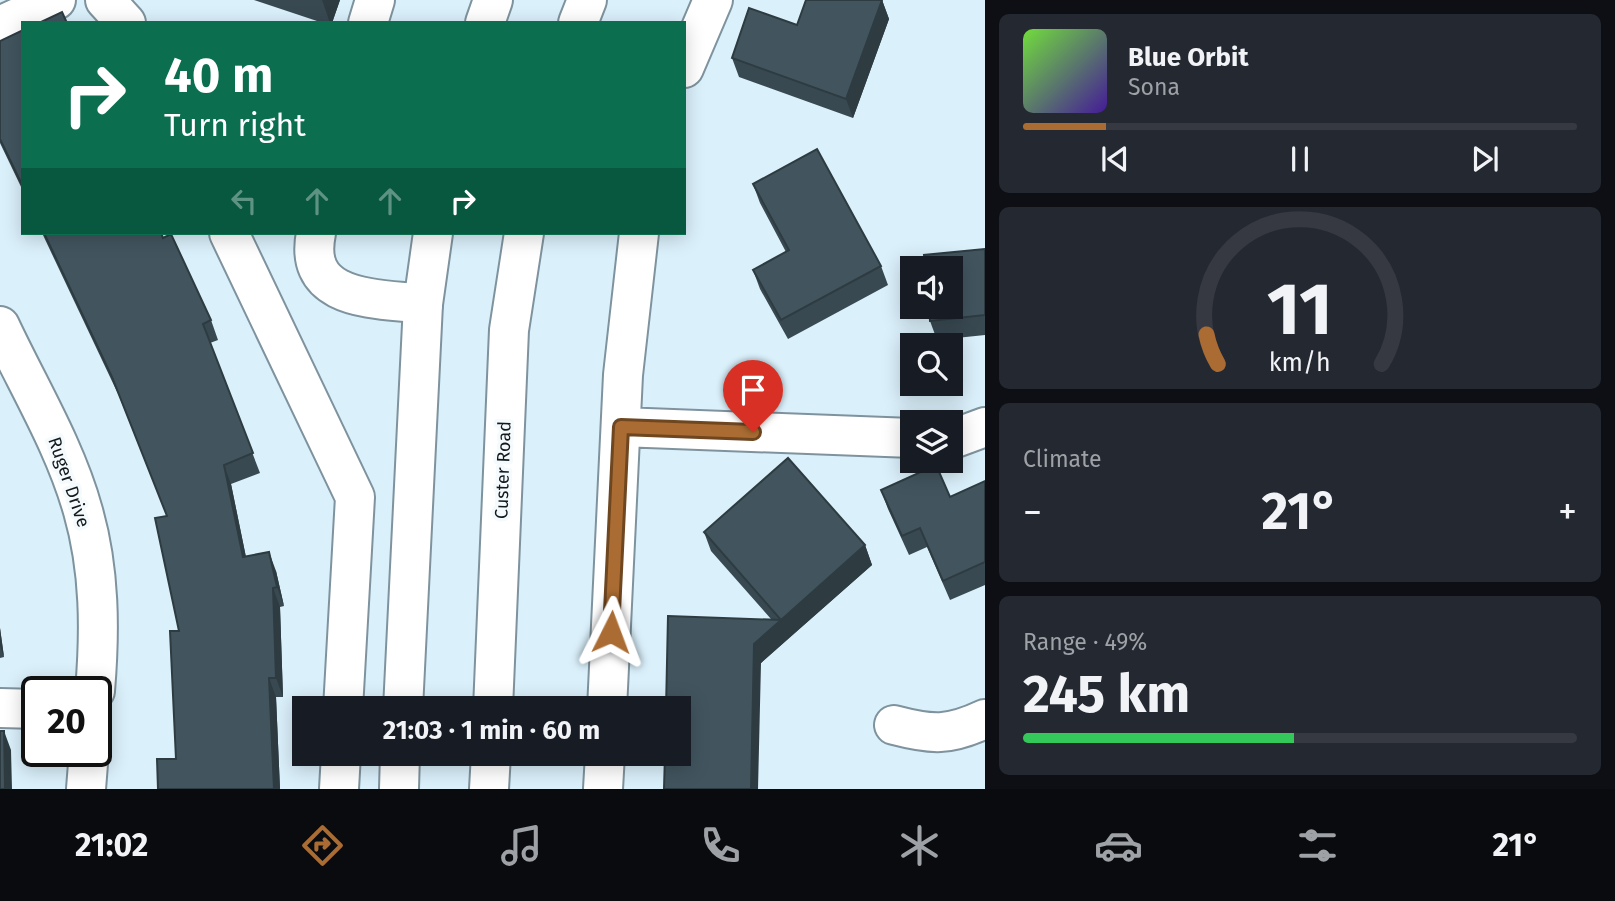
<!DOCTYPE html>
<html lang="en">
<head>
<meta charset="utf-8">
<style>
	body { margin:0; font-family:"Fira Sans",sans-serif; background:#242831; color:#f1f3f6; height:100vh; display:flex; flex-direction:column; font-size:26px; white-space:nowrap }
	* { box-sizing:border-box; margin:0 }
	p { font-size:23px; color:#9ea1a6 }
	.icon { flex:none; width:38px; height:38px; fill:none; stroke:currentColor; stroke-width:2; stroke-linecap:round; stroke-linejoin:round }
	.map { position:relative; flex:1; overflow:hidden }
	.details { display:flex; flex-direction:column; gap:14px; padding:14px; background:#0d0f14; width:630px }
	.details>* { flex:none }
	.hud { position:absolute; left:21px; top:21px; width:665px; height:214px; border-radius:0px; box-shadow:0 4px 18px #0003; background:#0b6e4f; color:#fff; overflow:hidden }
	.fabs { position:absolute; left:900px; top:256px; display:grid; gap:14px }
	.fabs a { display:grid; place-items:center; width:63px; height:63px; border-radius:0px; background:#171b24; box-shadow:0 4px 18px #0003; font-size:35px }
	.speed { position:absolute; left:21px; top:676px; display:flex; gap:14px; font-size:35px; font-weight:700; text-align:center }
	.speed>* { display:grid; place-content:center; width:91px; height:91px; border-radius:50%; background:#171b24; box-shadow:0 4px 18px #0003; line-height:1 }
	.speed .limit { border:4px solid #111; border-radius:10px; background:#fff; color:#111 }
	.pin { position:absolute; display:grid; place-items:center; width:60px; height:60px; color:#fff; margin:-72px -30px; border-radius:50% 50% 50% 0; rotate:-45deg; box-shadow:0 0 7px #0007 }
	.pin .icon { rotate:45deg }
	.me { position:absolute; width:77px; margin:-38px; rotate:3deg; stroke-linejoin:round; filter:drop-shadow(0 0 5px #0008) }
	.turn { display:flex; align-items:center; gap:24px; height:147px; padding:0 28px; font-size:32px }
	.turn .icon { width:91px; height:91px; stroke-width:2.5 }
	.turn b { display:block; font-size:49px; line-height:60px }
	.lanes { display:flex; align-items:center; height:66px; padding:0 28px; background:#0003; justify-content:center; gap:35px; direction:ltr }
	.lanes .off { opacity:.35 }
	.big { font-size:52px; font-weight:700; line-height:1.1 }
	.details .widget { flex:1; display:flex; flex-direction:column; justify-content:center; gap:10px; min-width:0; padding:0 24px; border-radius:10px; background:#242831 }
	.details .dial { align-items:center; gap:0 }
	.dial svg { height:182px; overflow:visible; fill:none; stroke:#363941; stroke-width:7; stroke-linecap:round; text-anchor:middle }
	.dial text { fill:#f1f3f6; stroke:none }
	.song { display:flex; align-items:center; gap:21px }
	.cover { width:84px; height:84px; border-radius:10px; background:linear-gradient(135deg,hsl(100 70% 55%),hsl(260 70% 35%)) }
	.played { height:7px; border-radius:4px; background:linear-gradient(90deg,#aa6c32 15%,#363941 15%) }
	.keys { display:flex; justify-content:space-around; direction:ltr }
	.heat { display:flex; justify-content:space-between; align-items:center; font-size:38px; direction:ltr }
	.charge { height:10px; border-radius:5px; background:linear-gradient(90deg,#34c759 49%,#363941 0) }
	.trip { position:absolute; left:292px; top:696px; width:399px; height:70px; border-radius:0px; background:#171b24; box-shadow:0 4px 18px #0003; font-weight:700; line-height:70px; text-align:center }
	.dock { display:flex; height:112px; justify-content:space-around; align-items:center; background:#090b0e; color:#9ea1a6 }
	.dock .icon { width:49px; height:49px }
	.dock .selected { color:#aa6c32 }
	.dock b { font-size:32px; color:#f1f3f6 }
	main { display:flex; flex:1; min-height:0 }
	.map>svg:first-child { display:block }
</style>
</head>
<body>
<main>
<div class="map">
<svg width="985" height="789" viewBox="0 0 985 789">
	<rect width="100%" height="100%" fill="#daf0fb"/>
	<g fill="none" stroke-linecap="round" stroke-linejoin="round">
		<defs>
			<path id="minor" d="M105,0L126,23
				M368,23L375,0
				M0,26L56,0
				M684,68L713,0
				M229,233L355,497L343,709
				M316,233C302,302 376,298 423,304
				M0,326C28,386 65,446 83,511C100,570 100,631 95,691
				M621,427L912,438
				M950,440L985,427
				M0,708L37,709
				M607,709L623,375L639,233
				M894,725C932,735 949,736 985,719
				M86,789L89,751
				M339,789L341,754
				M603,789L605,754"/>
			<path id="major" d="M485,23L493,0
				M578,23L587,0
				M403,709L423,304L433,233
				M493,709L509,330L524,233
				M399,789L400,754
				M489,789L491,754"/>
		</defs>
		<!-- minor casing -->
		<use href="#minor" stroke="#7e939e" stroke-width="42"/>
		<!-- major casing -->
		<use href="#major" stroke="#7e939e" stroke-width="42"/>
		<!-- minor -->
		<use href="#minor" stroke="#fff" stroke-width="38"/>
		<!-- major -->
		<use href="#major" stroke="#fff" stroke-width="38"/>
	</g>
	<!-- wall -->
	<path fill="#394952" d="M254,0H340L332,23H323Z
		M882,0L889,19L853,118L739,77L732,58L797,25Z
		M23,30V191L0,143V41Z
		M753,184L881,266L888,285L788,339L760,289L753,270L786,252L760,203Z
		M42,233H161L211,320L218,340L210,343L260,473L231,484L246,557L276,571L284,606L280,607L283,697H276L280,789H158L176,759L179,631L167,516L119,396Z
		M985,249V335L937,340L930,321Z
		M985,481V585L950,600L927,547L909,555L888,509L881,490L950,497Z
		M704,532L865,545L872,565L761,663L664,789L771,619L711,551Z
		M0,628L4,657L0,658Z"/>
	<!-- shaded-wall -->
	<path fill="#2e3c42" d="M322,0H340L332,23H330Z
		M882,0L889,19L853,118L846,99Z
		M224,465L231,484L250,577L243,557Z
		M865,545L872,565L788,639L781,620Z
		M269,552L276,571L284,606L277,587Z
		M273,588L280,607L283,697L276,678Z
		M781,620L788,639L761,663L758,789H751L754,644Z
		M0,628L4,657L0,646Z
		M269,678L276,697L280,789H274Z
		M4,731L11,750L12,789H5Z"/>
	<!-- building -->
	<path fill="#42555f" stroke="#2e3c42" stroke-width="2" d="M806,0H882L846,99L732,58L749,8L797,25Z
		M62,12L67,23H39Z
		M23,30V187L0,139V41Z
		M817,149L881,266L781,320L753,270L789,250L753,184Z
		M44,233H161L163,238L171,234L211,320L203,324L253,453L224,465L243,557L269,552L277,587L273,588L276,678H269L274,789H158L157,759H176L170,631H179L155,518L167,516L112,377Z
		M985,249V315L930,321L929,306H950V268H925L924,255Z
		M788,458L865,545L781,620L704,532Z
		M936,465L950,497L985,481V562L943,581L920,528L902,536L881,490Z
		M668,616L781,620L754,644L751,789H664L665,754H679V709H666Z
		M0,731H4L5,789H0Z"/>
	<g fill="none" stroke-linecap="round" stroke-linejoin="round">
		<defs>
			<path id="route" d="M611,632L621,427L753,432"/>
		</defs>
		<!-- route casing -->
		<use href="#route" stroke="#6e4620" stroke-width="18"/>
		<!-- route -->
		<use href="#route" stroke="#aa6c32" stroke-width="12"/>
	</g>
	<g text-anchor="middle" stroke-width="7" stroke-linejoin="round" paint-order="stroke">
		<!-- street labels -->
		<g font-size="18" fill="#121a1e" stroke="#f5fafc">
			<text transform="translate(503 470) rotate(-88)" y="6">Custer Road</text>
			<text transform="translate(69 482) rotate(71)" y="6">Ruger Drive</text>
		</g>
	</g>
</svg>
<div class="fabs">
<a><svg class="icon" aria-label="sound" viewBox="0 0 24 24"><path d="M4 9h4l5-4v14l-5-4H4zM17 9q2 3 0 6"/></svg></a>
<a><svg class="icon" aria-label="search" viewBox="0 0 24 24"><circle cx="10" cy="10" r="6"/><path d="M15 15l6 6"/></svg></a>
<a><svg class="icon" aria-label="layers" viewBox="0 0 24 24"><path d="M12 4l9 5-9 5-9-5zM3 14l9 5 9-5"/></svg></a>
</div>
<div class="speed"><div class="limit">20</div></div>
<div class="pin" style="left:753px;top:432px;background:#d93025"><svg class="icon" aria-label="arrive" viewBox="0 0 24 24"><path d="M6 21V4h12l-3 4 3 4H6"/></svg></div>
<svg class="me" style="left:611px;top:632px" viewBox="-20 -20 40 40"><path d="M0-17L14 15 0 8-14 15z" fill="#aa6c32" stroke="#fff" stroke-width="4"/></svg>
<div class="trip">21:03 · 1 min · 60 m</div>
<div class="hud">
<div class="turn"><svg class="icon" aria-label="right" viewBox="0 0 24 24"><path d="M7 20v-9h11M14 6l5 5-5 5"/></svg><div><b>40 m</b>Turn right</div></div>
<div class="lanes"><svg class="icon off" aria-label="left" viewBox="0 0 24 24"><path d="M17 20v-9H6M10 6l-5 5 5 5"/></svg><svg class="icon off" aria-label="ahead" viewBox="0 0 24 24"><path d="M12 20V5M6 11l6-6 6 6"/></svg><svg class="icon off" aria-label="ahead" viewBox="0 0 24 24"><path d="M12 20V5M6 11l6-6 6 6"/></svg><svg class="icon" aria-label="right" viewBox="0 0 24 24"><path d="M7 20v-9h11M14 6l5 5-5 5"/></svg></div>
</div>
</div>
<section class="details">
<div class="widget">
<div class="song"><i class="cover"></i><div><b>Blue Orbit</b><p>Sona</p></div></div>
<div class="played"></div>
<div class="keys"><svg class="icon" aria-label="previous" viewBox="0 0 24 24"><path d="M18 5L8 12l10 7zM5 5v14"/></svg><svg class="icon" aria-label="pause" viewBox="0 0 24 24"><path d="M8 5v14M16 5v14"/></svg><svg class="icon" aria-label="next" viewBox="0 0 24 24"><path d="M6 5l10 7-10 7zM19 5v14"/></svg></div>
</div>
<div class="widget dial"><svg viewBox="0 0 100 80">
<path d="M14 69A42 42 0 1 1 86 69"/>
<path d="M14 69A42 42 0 0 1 9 56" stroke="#aa6c32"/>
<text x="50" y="56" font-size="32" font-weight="700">11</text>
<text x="50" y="72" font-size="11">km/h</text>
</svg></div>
<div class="widget"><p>Climate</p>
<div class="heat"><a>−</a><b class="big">21°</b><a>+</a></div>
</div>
<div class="widget"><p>Range · 49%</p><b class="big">245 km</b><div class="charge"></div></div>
</section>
</main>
<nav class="dock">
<b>21:02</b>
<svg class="icon selected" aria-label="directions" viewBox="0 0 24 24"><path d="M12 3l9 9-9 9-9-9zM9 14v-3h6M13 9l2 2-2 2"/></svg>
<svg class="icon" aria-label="music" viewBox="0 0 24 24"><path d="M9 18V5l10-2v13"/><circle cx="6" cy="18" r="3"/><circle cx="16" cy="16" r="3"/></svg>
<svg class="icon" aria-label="phone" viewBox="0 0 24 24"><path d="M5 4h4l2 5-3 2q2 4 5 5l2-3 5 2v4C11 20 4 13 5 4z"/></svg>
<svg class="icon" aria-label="climate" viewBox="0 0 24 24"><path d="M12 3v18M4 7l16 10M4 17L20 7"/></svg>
<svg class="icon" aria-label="car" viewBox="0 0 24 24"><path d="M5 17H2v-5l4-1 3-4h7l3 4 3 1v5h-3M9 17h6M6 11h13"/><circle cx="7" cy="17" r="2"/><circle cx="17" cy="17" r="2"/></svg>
<svg class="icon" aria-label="filters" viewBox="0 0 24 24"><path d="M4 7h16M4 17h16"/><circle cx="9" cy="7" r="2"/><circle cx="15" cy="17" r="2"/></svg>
<b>21°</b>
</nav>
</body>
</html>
